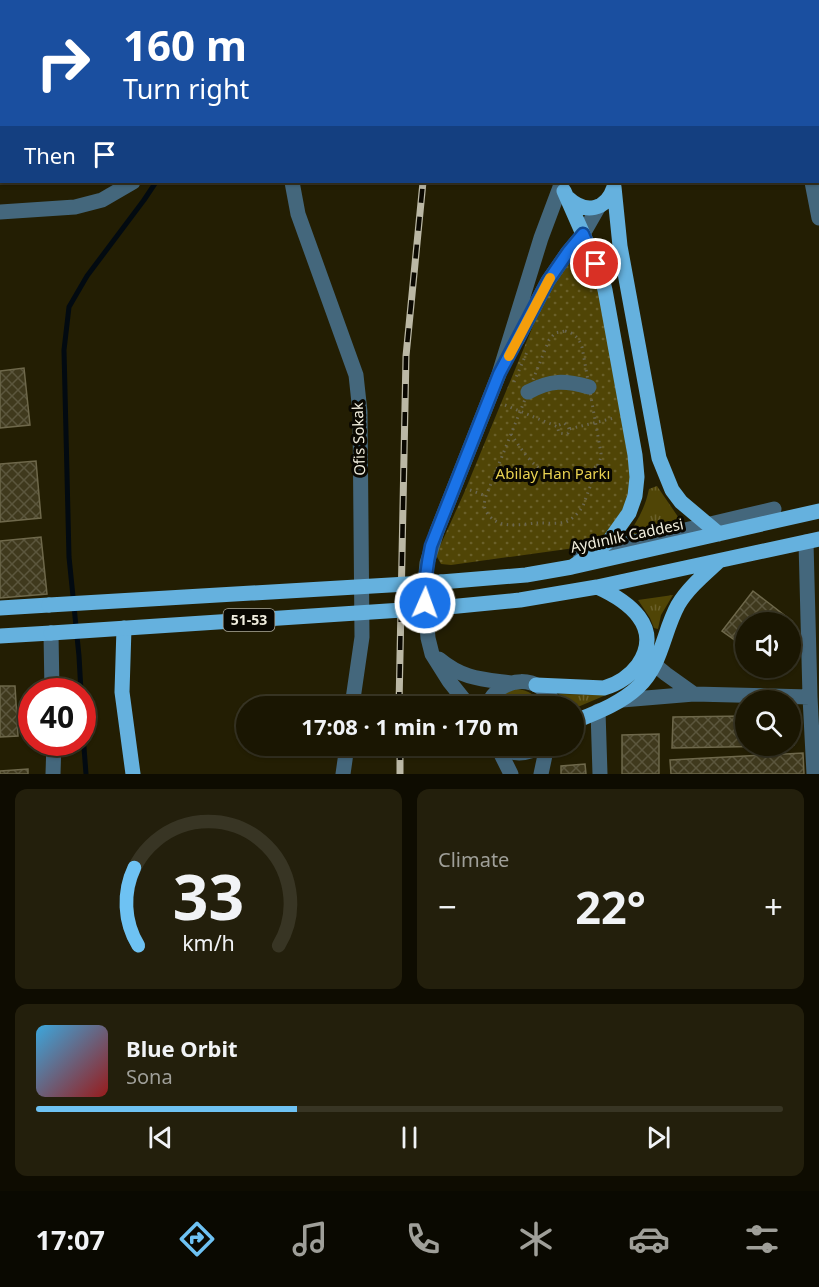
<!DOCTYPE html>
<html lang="en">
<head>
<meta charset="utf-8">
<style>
	body { margin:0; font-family:"Noto Sans",sans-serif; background:#231f0c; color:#f1f3f6; height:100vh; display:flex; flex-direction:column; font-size:22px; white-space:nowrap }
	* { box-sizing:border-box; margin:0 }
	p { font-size:20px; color:#9f9f99 }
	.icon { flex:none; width:33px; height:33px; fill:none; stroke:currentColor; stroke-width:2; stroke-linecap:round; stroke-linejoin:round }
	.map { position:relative; height:774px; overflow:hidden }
	.panel { display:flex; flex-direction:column; gap:15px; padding:15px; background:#0e0c01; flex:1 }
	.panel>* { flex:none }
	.hud { position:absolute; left:0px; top:0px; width:819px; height:183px; box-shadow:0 2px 4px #0004,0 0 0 2px #383524; background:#1a4fa0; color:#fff; overflow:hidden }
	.controls { position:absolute; left:735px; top:612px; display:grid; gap:12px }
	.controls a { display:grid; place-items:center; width:66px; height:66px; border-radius:50%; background:#1a1602; box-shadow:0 2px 4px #0004,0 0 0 2px #383524; font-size:30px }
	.speed { position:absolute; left:18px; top:678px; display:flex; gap:12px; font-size:30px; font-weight:700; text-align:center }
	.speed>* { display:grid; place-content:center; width:78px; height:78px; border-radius:50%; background:#1a1602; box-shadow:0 2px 4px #0004,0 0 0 2px #383524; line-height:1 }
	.speed .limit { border:9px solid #d22; background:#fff; color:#111 }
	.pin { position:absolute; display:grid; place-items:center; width:51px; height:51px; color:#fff; margin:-26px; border:3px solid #fff; border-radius:50%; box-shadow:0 2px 6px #0007 }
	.me { position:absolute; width:66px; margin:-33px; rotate:2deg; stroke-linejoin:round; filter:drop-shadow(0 0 4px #0008) }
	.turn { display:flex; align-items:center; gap:21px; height:126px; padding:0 24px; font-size:27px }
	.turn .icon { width:78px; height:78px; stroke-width:2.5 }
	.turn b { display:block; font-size:42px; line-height:51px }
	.then { display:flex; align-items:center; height:57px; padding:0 24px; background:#0003; gap:12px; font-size:22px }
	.big { font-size:45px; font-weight:700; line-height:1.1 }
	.panel .card { flex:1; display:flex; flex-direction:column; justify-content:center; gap:9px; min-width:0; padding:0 21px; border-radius:12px; background:#231f0c }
	.panel .dial { align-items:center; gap:0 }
	.dial svg { height:156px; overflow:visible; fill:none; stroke:#383524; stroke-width:7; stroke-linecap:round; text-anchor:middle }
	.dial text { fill:#f1f3f6; stroke:none }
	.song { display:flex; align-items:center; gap:18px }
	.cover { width:72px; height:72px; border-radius:9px; background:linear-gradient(135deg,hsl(200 70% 55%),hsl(0 70% 35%)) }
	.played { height:6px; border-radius:3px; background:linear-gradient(90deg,#6ec2f3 35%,#383524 35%) }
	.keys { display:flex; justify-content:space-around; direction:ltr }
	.heat { display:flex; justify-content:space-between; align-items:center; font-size:33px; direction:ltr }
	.panel .tiles { flex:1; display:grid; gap:15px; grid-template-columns:1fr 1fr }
	.card:last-child { grid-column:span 2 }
	.trip { position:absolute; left:236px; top:696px; width:348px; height:60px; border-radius:30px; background:#1a1602; box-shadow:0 2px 4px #0004,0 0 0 2px #383524; font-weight:700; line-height:60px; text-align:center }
	.tabs { display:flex; height:96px; justify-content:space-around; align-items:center; background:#0a0901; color:#9f9f99 }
	.tabs .icon { width:42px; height:42px }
	.tabs .active { color:#6ec2f3 }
	.tabs b { font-size:27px; color:#f1f3f6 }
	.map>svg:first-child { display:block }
</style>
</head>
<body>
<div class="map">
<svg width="819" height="774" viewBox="0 0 819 774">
	<defs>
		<pattern id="grass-tufts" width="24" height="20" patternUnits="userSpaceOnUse" patternTransform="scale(1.5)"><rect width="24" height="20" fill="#504506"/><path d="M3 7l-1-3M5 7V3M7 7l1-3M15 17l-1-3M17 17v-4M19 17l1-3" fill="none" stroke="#6a602a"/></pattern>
		<pattern id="park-dots" width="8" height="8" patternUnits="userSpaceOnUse" patternTransform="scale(1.5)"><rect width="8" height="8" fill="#504506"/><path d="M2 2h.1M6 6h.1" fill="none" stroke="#6a602a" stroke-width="1.8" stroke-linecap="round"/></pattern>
		<pattern id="building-cross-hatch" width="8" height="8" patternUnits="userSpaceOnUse" patternTransform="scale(1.5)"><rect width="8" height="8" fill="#3f391d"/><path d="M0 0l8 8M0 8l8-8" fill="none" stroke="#5b563d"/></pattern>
	</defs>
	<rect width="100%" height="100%" fill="#231e03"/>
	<!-- grass -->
	<path fill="url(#grass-tufts)" d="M657,486L685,527L624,540C636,524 645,509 649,489Z
		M673,595L661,615L658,629L654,628L650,618L638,600Z
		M516,689C529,690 536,695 541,706H496C499,696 506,692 516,689Z
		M559,694L606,695L573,709V706H561Z"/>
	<!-- park -->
	<path fill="url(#park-dots)" d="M574,257C583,258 588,261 593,270L607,329L633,484L622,516L596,545L451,565L441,564L436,555L464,493L542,304L568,261Z"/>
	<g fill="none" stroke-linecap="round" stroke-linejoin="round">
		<!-- stream -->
		<path stroke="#020a11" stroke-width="5" d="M210,2V0
			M81,692L79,656L69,557L64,350L69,307L87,276L144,200L156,182
			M82,721L86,774"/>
	</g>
	<!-- building -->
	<path fill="url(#building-cross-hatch)" stroke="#6e684b" stroke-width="1.5" d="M24,368L30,425L0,428V371Z
		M36,461L41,518L0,522V464Z
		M41,537L47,594L0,598V541Z
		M753,591L792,621L790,623L746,622V648L722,631Z
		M0,686H15L18,736L0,737Z
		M790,715H793L794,745H790Z
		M746,716V746H777L672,748L673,717Z
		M659,734V774H622V735Z
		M803,753L804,774H671L670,760Z
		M585,764L586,774H561V766Z
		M28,769V774H0V771Z"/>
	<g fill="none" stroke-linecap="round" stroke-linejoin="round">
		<!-- path -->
		<path stroke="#6b6750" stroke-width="3" stroke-dasharray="1.5 4.5" stroke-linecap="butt" d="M565,331C574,333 579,338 582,347L601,453V457L583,506C579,512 573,519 566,522C557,524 546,523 537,523C521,524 499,530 488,514C483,508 484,503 486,496L549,340L555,333Z
			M514,382L527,352
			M505,405L558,427
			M569,429L568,426L564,423L559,425L558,429L559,433L565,434L568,433L569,429L614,418
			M511,434C539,476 549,484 598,466
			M470,490L486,496"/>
		<!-- minor -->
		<path stroke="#44677c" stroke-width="15" d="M16,0L17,2
			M116,0L117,2
			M289,0V2
			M790,0L797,2
			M197,2V0
			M818,22L819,15
			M292,182L298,214L356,375L360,412L362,637L352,706
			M812,182L819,218
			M0,212L75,207L102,200L133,182
			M517,340L548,281L568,252L583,234L599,206
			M528,392C551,380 564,380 589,387
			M806,542L810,697L814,774
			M580,553L596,551L774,509
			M51,633L52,692
			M439,659C463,679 481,679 511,683
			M655,665L666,674L694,694
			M622,700L694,694L810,697
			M469,706L449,681L432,654L428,638L425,603V584L427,563L437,531L499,374L541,238L562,182
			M487,706C500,674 542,673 555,706
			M598,711L600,774
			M497,746L511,774
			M499,746C513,756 528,754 542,746
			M53,774L54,742
			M343,774L347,746
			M541,774L547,746"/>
		<!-- major -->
		<path stroke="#65b1de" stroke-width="15" d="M610,2V0
			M634,2V0
			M614,187L620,246L659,458L672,490L681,502L719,534
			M564,191L601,275L605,290L635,455L637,477L635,496L629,513L609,541L596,551L572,567
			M568,198C585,214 606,211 614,187
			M441,582L526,575L572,567L819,511
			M448,607L520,600L597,587L819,539
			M0,608L49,605
			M124,628L122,692L133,774
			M0,636L51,633
			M536,685L604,688C618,684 629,677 638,665C664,627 628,601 597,587
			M573,722C595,713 620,704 638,687C662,665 663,632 678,605C688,588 705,574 719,561"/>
		<defs>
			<path id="rail" d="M415,2V0
				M441,2V0
				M399,706L406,356L423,182
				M400,746V774"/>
		</defs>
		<!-- rail casing -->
		<use href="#rail" stroke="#bbb8a5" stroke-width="7"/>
		<!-- rail -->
		<use href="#rail" stroke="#0a0801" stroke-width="4.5" stroke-dasharray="14" stroke-linecap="butt"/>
		<!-- major-bridge -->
		<path stroke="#65b1de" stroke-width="15" d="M49,605L441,582
			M51,633L448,607"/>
	</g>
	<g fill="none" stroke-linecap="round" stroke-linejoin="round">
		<defs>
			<path id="route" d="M425,603C424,583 427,565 431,546L499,374L548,281L568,252L583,234L596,264"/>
		</defs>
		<!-- route casing -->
		<use href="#route" stroke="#114b97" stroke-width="15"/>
		<!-- route -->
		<use href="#route" stroke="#1a73e8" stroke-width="10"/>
		<!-- slow -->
		<path stroke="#f59e0b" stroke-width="10" d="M509,356L550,278"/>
	</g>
	<g text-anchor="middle" stroke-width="6" stroke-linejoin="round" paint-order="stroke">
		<!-- shield labels -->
		<rect fill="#0a0801" stroke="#aca99c" stroke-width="1.5" x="223.5" y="609" width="51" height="22" rx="4.5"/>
		<g font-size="14" font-weight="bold" fill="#f1eede">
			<text x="249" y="625">51-53</text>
		</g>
		<!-- street labels -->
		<g font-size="15" fill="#f1eede" stroke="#0a0801">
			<text transform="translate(359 439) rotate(-92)" y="5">Ofis Sokak</text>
			<text transform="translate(627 536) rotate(-12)" y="5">Aydınlık Caddesi</text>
		</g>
		<!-- park labels -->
		<g font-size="15" fill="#e9d251" stroke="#0a0801">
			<text x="553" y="479">Abilay Han Parkı</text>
		</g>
	</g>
</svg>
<div class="controls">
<a><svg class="icon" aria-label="sound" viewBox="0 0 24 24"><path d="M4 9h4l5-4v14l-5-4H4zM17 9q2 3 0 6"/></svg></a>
<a><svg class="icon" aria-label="search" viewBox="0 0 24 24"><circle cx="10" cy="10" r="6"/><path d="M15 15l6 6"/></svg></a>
</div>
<div class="speed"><div class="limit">40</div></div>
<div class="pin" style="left:596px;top:264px;background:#d93025"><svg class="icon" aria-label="arrive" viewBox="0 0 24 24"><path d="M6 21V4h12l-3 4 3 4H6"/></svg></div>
<svg class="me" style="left:425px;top:603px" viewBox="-20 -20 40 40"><circle r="17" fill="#1a73e8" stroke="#fff" stroke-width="3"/><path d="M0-11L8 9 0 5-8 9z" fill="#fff"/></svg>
<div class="trip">17:08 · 1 min · 170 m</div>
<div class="hud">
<div class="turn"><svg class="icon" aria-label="right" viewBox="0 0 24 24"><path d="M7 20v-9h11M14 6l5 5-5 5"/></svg><div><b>160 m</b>Turn right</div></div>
<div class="then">Then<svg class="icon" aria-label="arrive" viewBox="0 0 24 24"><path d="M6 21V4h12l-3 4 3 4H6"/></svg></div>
</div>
</div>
<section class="panel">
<div class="tiles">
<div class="card dial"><svg viewBox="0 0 100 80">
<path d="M14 69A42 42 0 1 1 86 69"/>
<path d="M14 69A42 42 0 0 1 12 29" stroke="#6ec2f3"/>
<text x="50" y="56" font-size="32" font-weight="700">33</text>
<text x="50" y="72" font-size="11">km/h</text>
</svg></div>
<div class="card"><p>Climate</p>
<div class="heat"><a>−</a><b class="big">22°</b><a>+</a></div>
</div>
<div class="card">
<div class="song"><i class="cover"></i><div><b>Blue Orbit</b><p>Sona</p></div></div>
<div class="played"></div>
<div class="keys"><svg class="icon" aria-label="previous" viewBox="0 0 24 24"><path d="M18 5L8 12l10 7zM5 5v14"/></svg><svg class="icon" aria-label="pause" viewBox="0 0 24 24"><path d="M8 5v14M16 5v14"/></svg><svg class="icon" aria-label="next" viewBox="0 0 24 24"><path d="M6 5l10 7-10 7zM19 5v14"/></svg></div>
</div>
</div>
</section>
<nav class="tabs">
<b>17:07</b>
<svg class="icon active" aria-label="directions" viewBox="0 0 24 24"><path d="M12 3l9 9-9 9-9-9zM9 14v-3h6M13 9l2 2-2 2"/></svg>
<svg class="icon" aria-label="music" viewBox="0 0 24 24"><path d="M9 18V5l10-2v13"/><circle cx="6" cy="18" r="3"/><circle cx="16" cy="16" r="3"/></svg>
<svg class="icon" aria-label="phone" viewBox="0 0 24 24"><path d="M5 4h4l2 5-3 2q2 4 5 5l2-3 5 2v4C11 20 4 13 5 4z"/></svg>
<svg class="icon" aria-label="climate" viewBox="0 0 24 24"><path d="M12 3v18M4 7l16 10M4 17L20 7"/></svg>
<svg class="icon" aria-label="car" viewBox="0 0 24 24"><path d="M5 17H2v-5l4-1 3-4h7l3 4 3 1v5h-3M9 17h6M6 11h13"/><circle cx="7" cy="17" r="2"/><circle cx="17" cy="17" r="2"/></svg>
<svg class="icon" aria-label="filters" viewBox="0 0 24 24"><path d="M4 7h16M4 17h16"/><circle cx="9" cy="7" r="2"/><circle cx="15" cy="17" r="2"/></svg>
</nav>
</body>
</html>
